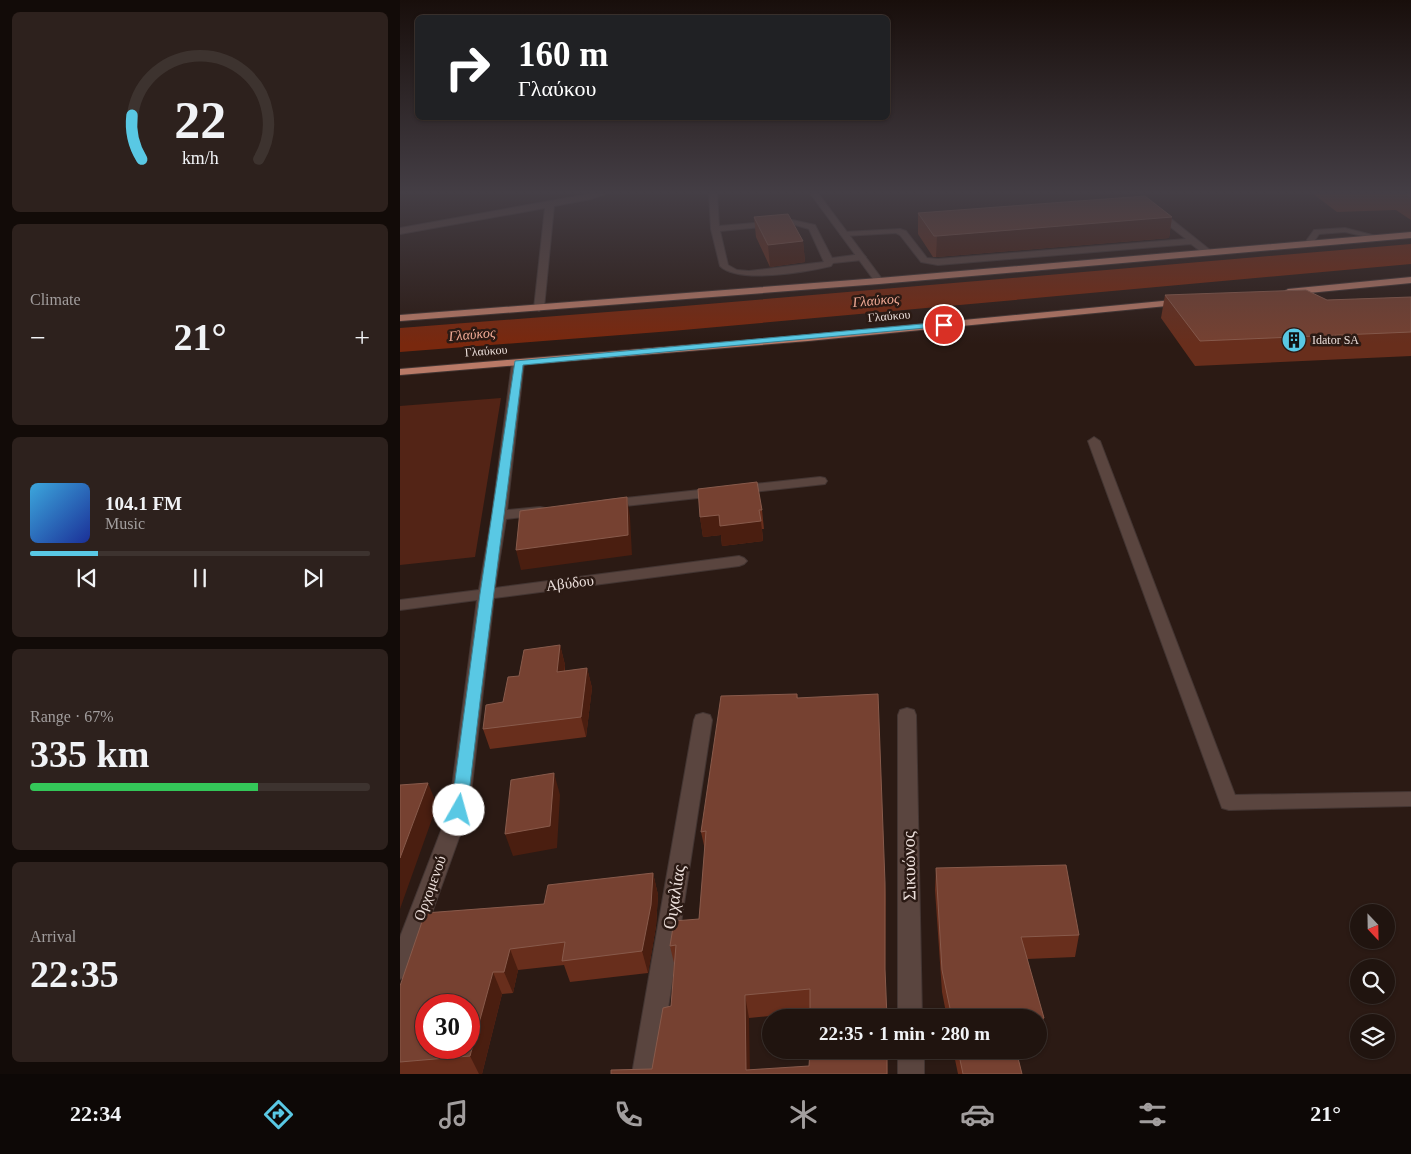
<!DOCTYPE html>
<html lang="en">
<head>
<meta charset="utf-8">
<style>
	body { margin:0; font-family:"Times New Roman",serif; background:#2d211d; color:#f1f3f6; height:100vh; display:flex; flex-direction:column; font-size:19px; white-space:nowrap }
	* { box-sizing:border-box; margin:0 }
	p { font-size:16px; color:#a29e9e }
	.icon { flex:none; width:28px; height:28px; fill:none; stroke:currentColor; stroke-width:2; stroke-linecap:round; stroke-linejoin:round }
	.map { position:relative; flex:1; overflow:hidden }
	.panel { display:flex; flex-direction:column; gap:12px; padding:12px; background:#120b08; width:400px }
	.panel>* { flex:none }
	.guide { position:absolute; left:15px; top:15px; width:475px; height:105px; border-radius:8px; box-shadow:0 1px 4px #0004,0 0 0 1px #3d332f; background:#202124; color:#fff; overflow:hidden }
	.needle { width:32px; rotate:158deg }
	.buttons { position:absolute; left:950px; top:904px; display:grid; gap:10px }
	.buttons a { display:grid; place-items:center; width:45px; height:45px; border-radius:50%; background:#20140f; box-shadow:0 1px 4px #0004,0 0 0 1px #3d332f; font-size:25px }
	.speed { position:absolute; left:15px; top:994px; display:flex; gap:10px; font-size:25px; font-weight:700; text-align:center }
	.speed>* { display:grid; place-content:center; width:65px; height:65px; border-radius:50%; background:#20140f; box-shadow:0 1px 4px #0004,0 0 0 1px #3d332f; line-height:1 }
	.speed .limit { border:8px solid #d22; background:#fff; color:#111 }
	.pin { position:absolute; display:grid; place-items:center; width:42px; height:42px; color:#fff; margin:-21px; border:2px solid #fff; border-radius:50%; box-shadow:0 1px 5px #0007 }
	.me { position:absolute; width:55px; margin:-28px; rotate:7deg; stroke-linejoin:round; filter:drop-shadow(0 0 4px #0008) }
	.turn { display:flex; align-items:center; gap:18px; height:105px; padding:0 20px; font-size:22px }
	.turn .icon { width:65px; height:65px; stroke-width:2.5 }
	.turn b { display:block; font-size:35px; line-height:42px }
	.big { font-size:38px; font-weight:700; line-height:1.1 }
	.panel .widget { flex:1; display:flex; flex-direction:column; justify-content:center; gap:8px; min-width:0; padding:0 18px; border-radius:8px; background:#2d211d }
	.panel .dial { align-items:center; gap:0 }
	.dial svg { height:130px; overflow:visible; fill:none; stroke:#3d332f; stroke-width:7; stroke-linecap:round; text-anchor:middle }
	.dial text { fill:#f1f3f6; stroke:none }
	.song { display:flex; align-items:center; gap:15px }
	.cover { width:60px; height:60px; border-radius:8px; background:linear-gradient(135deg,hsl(200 70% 55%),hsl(230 70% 35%)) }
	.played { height:5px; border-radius:2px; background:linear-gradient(90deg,#59c8e4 20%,#3d332f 20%) }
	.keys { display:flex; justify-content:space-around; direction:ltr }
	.heat { display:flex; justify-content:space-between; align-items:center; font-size:28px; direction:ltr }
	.charge { height:8px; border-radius:4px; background:linear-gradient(90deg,#34c759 67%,#3d332f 0) }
	.trip { position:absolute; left:362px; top:1009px; width:285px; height:50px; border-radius:25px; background:#20140f; box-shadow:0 1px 4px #0004,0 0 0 1px #3d332f; font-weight:700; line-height:50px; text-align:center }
	.tab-bar { display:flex; height:80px; justify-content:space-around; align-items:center; background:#0d0806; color:#a29e9e }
	.tab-bar .icon { width:35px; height:35px }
	.tab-bar .selected { color:#59c8e4 }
	.tab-bar b { font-size:22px; color:#f1f3f6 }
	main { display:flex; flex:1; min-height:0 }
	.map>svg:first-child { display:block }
</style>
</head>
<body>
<main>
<section class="panel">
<div class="widget dial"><svg viewBox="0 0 100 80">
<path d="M14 69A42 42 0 1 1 86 69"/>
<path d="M14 69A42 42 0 0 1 8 42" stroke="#59c8e4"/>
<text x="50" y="56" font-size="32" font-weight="700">22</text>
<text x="50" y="72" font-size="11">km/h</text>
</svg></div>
<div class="widget"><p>Climate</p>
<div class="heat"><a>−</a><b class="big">21°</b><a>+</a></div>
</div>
<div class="widget">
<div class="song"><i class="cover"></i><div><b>104.1 FM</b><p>Music</p></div></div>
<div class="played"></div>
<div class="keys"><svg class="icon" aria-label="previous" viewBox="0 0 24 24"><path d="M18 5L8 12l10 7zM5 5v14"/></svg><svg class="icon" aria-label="pause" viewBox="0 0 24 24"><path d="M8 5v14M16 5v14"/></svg><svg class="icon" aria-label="next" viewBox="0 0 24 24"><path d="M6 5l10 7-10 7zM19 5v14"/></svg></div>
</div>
<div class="widget"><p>Range · 67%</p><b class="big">335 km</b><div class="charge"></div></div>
<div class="widget"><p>Arrival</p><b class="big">22:35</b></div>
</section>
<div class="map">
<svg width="1011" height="1074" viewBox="0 0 1011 1074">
	<rect width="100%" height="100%" fill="#2b1a14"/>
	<!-- green -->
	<path fill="#532416" d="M101,398L75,557L0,565V406Z"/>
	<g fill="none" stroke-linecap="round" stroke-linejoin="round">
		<!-- river -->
		<path fill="#79280e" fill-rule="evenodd" d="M1011,244V264L272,331L0,352V328L272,307Z"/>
		<defs>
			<path id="lane" d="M309,193H317L319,226L392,220L415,225L432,258L462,254L466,257L462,260L433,263L431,266C406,272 338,284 320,266L311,229ZM392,224L409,229L424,262L349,271L337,270L328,265L320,231Z
				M754,210H760L810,250V254H804L791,244L538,265L521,262L500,235L496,233L444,236L440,234L444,232L500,229L506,231L527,258L538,259L786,239L754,214Z
				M945,228L984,238L980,240L945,232L919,234L911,246L904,244L914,230Z
				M694,437L700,441L835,795L1011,792V806L829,810L822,808L688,441Z"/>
			<path id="street" d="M195,193H208L191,199L154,206L144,308L139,311L134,308L145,208L0,234V228Z
				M410,193H418L482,279V283H476Z
				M118,360L124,363L107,510L140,507L145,508L147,511L145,514L140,515L106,519L95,588L339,556L344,558L347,561L344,564L339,566L94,598L69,810L12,968L8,976L0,979V937L49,810L77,600L0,610V600L79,590L92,515L112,363Z
				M420,477L425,478L427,481L425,484L207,508L202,507L200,504L202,501L207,500Z
				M507,708L514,710L516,715L522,1018H498V715L500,710Z
				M303,713L310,715L312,720L258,1074H232L294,720L296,715Z
				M498,1050H524V1074H498Z"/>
			<path id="primary" d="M1011,232V238L479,284L0,321V315L479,278Z
				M1011,277V283L888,295L883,292L888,289Z
				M783,299L788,302L787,304L408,341L0,375V369L408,335Z"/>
		</defs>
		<!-- lane casing -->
		<use href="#lane" stroke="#433532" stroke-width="2"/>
		<!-- street casing -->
		<use href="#street" stroke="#433532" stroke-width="2"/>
		<!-- primary casing -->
		<use href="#primary" stroke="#433532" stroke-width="2"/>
		<!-- lane -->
		<use href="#lane" fill="#5a453f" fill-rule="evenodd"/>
		<!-- street -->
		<use href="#street" fill="#5a453f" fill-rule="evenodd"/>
		<!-- primary -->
		<use href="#primary" fill="#b97a67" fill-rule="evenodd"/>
	</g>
	<!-- wall -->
	<path fill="#682e1c" d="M912,193H1011V220L996,210L937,212Z
		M518,213L772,217L769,238L536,257H533L518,234Z
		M354,217L403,241L405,262L370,267L356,237Z
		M765,295L927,300L1011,297V356L795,366L761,318Z
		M362,510L364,529H362L363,541L322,546L321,535L303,537L300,517Z
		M160,645L165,665V671L187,668L192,688L186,737L90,749L83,729L103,702L119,676Z
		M397,694L398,698L485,883L486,906L410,1012L349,1018V1070L488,1074L252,1069L271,1006L274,963L270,946L299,919L305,850L301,832Z
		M536,868L679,935L675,957L627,959L644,1018L640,1040H639V1018H547L542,992L535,890Z
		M253,873L258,895L256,926L248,973L170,982L164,965L118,970L113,993L102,994L82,1074H0V986L144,904Z
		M553,1050H616L622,1074H558Z"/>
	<!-- shaded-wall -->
	<path fill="#4a1e10" d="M772,217L769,238L536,257L537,236Z
		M403,241L405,262L370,267L368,245Z
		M227,497L230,517L232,555L121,570L116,550Z
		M319,515L361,521L363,541L322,546L321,535L303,537L300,517Z
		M160,645L165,665L162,691L157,672Z
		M187,668L192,688L186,737L181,717Z
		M154,773L160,795L157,848L113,856L105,834Z
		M28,783L37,805L0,909V858Z
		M253,873L258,895L256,926L248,973L242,951Z
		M485,883L486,906L485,992Z
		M110,949L118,970L113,993L104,972Z
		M93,972L102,994L82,1074H79L70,1056Z
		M345,995L349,1018L350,1074L346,1070Z
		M488,1050V1074H487Z"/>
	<!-- building -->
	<path fill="#764131" stroke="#885a4b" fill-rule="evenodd" d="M1006,193H1011V197Z
		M745,196L772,217L537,236H534L518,213Z
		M388,214L403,241L368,245L354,217Z
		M906,290L927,300L1011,297V332L800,341L765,295Z
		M357,482L362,510H359L361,521L320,526L319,515L300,517L298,489Z
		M227,497L228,535L116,550L120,511Z
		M160,645L157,672L187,668L181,717L83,729L86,705L103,702L108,677L119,676L124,650Z
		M397,694V698L478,694L485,883V969L487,1018H410V989L345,995L346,1070L409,1066L410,1050H487V1074H211V1070L252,1069L263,1008L271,1006L276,945L270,946L274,921L299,919L306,831L301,832L321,696Z
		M154,773L150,826L105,834L111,780Z
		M28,783L0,858V785Z
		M666,865L679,935L621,937L644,1018L639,1019V1018H552L542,970L536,868Z
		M253,873L251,905L242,951L162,961L165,942L110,949L104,972H93L70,1056L0,1062V986L25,913L144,904L148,885ZM26,1005H69V1048H26Z
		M558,1050H616L622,1074H563Z"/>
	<!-- sky -->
	<linearGradient id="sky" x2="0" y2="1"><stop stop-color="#180e0b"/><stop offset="0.56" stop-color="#443e45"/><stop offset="1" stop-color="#443e45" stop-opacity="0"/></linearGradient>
	<rect width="1011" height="344" fill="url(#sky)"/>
	<!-- route -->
	<path fill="#59c8e4" stroke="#3a8294" d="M544,322L547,323V326L123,365C105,513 84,661 67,810L65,814L59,816L54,814L51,810L80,594L115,361Z"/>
	<!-- icons -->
	<defs>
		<symbol id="building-disc" viewBox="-11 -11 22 22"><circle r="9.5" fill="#59c8e4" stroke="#2b1a14"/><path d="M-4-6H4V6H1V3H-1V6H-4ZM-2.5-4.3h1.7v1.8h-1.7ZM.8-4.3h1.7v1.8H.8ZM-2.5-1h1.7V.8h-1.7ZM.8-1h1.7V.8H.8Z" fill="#111"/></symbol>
	</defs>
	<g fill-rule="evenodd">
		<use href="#building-disc" x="880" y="326" width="28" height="28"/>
	</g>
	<g text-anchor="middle" stroke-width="5" stroke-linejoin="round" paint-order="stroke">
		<!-- far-street labels -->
		<g font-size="12" fill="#ebdeda" stroke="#2b1a14">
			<text transform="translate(489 316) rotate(-5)" y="4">Γλαύκου</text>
			<text transform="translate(86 351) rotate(-4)" y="4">Γλαύκου</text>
		</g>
		<!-- far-poi labels -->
		<g font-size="12" fill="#ebdeda" stroke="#2b1a14" text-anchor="start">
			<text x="912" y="344">Idator SA</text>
		</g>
		<!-- far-water labels -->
		<g font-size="14" font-style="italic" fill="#f3ac97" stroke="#2b1a14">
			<text transform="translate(476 300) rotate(-5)" y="5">Γλαύκος</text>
			<text transform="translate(72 334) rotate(-5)" y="5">Γλαύκος</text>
		</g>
		<!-- street labels -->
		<g font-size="15" fill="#ebdeda" stroke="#2b1a14">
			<text transform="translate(170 583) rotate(-7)" y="5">Αβύδου</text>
			<text transform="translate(30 888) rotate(-70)" y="5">Ορχομενού</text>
		</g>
		<!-- near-street labels -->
		<g font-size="18" fill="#ebdeda" stroke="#2b1a14">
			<text transform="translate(509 866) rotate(-91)" y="6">Σικυώνος</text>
			<text transform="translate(274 897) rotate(-81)" y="6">Οιχαλίας</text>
		</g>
	</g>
</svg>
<div class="buttons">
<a><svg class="needle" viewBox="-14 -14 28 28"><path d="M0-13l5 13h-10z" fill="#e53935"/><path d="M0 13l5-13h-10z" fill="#a29e9e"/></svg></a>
<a><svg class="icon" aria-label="search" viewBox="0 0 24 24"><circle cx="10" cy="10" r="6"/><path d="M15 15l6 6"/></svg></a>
<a><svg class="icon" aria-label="layers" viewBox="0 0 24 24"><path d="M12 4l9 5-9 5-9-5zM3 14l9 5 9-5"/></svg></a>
</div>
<div class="speed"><div class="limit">30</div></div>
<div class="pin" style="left:544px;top:325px;background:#d93025"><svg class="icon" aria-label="arrive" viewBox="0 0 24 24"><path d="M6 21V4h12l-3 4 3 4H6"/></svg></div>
<svg class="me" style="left:59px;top:810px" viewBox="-20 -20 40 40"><circle r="19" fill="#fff"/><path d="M0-13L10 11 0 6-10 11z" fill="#59c8e4"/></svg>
<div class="trip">22:35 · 1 min · 280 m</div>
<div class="guide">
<div class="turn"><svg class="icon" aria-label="right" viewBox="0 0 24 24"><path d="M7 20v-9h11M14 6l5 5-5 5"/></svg><div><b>160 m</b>Γλαύκου</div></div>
</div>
</div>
</main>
<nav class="tab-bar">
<b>22:34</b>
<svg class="icon selected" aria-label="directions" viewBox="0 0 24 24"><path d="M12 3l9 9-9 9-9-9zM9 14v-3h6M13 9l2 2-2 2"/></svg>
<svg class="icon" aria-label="music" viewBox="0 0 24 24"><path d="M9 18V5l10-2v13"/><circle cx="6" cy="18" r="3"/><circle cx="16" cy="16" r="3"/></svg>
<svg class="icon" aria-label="phone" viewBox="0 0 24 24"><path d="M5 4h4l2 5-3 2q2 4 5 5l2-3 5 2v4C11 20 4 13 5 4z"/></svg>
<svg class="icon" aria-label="climate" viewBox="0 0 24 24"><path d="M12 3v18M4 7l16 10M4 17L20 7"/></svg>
<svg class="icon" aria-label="car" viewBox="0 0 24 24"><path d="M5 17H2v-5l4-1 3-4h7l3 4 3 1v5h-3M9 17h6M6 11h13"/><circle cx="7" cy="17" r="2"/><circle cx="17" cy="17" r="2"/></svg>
<svg class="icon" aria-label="filters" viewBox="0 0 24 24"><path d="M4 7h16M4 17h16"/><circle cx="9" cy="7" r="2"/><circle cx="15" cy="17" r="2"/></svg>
<b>21°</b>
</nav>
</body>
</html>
